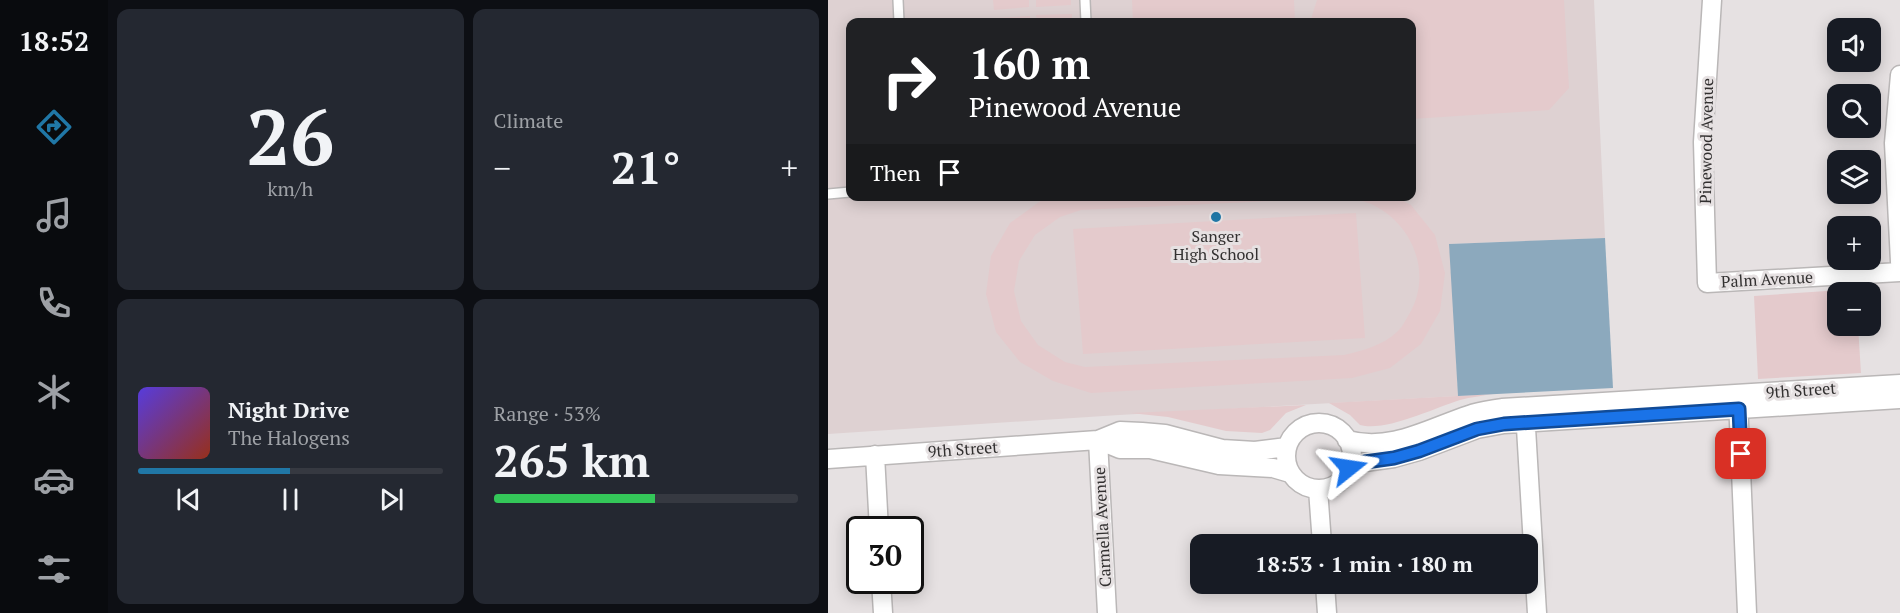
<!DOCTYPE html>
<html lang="en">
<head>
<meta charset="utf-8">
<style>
	body { margin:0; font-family:"PT Serif",serif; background:#242831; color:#f1f3f6; height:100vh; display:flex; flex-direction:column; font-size:22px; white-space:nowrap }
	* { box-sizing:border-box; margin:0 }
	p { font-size:20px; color:#9ea1a6 }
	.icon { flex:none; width:33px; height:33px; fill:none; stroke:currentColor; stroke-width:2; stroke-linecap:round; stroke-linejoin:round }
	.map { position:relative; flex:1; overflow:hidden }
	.details { display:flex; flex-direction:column; gap:9px; padding:9px; background:#0d0f14; width:720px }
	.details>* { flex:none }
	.hud { position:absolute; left:18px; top:18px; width:570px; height:183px; border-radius:12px; box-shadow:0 3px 15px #0003; background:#202124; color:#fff; overflow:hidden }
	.fabs { position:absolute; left:999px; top:18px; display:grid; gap:12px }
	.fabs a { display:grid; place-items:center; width:54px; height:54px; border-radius:12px; background:#171b24; box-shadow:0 3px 15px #0003; font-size:30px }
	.speed { position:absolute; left:18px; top:516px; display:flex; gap:12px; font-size:30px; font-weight:700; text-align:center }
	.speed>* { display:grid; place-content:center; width:78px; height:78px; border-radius:50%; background:#171b24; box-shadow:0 3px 15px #0003; line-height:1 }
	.speed .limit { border:3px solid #111; border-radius:9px; background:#fff; color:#111 }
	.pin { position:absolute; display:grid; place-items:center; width:51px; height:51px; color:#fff; margin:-26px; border-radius:12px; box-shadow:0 3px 9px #0006 }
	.me { position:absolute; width:66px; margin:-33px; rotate:75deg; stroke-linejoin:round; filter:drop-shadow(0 0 4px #0008) }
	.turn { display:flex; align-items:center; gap:21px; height:126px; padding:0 24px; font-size:27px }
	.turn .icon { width:78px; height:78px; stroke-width:2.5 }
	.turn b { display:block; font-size:42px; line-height:51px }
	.then { display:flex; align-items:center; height:57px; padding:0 24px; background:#0003; gap:12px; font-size:22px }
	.big { font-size:45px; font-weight:800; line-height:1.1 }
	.details .widget { flex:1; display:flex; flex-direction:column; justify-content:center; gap:9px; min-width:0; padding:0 21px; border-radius:12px; background:#242831 }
	.details .dial { align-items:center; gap:0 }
	.dial b { font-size:78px; line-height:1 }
	.song { display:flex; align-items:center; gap:18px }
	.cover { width:72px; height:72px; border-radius:9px; background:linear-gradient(135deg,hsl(250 70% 55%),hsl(10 70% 35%)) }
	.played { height:6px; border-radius:3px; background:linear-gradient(90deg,#2077a6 50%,#363941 50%) }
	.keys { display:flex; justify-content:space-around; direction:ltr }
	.heat { display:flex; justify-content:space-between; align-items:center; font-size:33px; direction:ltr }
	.charge { height:9px; border-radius:4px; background:linear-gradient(90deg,#34c759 53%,#363941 0) }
	.details .tiles { flex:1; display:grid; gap:9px; grid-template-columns:repeat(2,1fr) }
	.trip { position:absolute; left:362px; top:534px; width:348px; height:60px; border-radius:12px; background:#171b24; box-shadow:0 3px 15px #0003; font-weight:800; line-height:60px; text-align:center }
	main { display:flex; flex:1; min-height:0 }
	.menu { display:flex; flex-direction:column; width:108px; justify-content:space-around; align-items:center; background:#090b0e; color:#9ea1a6 }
	.menu .icon { width:42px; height:42px }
	.menu .selected { color:#2077a6 }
	.menu b { font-size:27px; color:#f1f3f6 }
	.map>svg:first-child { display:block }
</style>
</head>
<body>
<main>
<nav class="menu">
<b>18:52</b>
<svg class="icon selected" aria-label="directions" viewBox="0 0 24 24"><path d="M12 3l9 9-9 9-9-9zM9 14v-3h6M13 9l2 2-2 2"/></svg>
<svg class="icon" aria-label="music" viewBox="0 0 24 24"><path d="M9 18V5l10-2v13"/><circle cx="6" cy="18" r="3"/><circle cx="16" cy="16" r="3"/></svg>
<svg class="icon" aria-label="phone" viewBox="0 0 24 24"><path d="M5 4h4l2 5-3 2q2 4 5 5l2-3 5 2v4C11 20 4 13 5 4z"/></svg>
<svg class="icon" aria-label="climate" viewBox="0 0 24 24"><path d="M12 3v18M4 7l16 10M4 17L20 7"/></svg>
<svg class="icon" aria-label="car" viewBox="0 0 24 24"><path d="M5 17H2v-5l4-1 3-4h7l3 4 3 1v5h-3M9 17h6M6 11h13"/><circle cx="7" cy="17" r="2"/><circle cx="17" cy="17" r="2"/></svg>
<svg class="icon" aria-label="filters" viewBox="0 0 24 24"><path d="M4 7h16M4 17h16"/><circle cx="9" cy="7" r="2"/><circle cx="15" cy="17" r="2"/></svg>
</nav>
<section class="details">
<div class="tiles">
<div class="widget dial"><b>26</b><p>km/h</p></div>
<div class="widget"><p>Climate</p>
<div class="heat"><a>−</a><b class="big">21°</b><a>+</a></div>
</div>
<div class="widget">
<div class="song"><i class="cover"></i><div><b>Night Drive</b><p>The Halogens</p></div></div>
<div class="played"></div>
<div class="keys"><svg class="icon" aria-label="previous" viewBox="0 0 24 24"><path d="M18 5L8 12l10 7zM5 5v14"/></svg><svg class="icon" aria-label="pause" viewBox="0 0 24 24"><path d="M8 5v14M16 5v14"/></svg><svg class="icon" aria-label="next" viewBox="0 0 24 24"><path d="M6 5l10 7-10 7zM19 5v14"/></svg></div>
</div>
<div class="widget"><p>Range · 53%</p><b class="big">265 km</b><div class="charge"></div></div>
</div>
</section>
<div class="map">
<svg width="1072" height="613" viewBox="0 0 1072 613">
	<rect width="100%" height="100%" fill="#e6e1e2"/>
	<!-- built -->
	<path fill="#ded1d2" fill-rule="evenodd" d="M0,0H766L777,238L622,244L630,396L291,415L0,434ZM22,22H584V196H22Z"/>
	<!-- green -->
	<path fill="#e4cacc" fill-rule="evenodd" d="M165,0H201V7L166,10Z
		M208,0H243V5L208,7Z
		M304,0H466L467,22H305Z
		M489,0H736L741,88L721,110L584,119V22H482Z
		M244,14V22H209L208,15Z
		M202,16V22H166V18Z
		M218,197H568L583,205L607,235L617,273L612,311L593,344L562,368L524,378L263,393L225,381L192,362L168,332L158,294L163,256L182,223ZM511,198C521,199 534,200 543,204C585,223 606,275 580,316C577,321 574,327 570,331C554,346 536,350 516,355L257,367L237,362L210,345L193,321L186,291L191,261L207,235L232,217L253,210Z
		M528,213L537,338L255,354L245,229Z
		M1028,289V292H1010V326H1030L1033,373L930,379L926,296Z
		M665,394C654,396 643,397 632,400C606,408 558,432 532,425L522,415L501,403Z
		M478,405L458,413L442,430L434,433L398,431L340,417L302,413Z"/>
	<!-- water -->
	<path fill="#8ca9bd" d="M777,238L785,388L630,396L621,244Z"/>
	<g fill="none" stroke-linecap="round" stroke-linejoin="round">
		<defs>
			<path id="service" d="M70,0L71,22
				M257,0L258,22
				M0,194L22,192"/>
			<path id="minor" d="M884,0L875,142L879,283L1072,272
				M1072,75L1066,143L1072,262
				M910,399L919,613
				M697,411L709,613
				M458 456a33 33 0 1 1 66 0a33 33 0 1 1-66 0Z
				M270,440L292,449H322L391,465L445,468L462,473
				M270,440L279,613
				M519,440C563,452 601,428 641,415C651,411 663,410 674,408L1072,384
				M47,455L51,530
				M0,459L270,440L292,431L314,432L337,434L394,449L427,451L459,447
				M521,468L537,462L566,458L591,451L649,429L676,424L1072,399
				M490,489L494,544
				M53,580L55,613
				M497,584L499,613"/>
		</defs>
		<!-- service casing -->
		<use href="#service" stroke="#bab7b7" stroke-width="12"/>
		<!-- minor casing -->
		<use href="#minor" stroke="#bab7b7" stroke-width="21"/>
		<!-- service -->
		<use href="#service" stroke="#fff" stroke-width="9"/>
		<!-- minor -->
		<use href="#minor" stroke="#fff" stroke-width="18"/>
	</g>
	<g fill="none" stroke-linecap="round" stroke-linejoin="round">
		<defs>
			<path id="route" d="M521,468L537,462L566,458L591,451L649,429L676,424L911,409L913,454"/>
		</defs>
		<!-- route casing -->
		<use href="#route" stroke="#114b97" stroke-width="15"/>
		<!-- route -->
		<use href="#route" stroke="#1a73e8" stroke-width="10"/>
	</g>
	<!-- markers -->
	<circle fill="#2077a6" stroke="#e6e1e2" stroke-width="2" cx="388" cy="217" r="6"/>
	<g text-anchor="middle" stroke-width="6" stroke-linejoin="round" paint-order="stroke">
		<!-- street labels -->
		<g font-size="16" fill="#323030" stroke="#e6e1e2">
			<text transform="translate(878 141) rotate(-89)" y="6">Pinewood Avenue</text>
			<text transform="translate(939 279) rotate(-3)" y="6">Palm Avenue</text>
			<text transform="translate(973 390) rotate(-4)" y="6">9th Street</text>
			<text transform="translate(135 449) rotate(-4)" y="6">9th Street</text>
			<text transform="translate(274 527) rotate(-93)" y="6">Carmella Avenue</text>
		</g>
		<!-- poi labels -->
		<g font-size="16" fill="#323030" stroke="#e6e1e2">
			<text x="388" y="242">Sanger<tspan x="388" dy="18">High School</tspan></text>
		</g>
	</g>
</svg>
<div class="fabs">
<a><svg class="icon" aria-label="sound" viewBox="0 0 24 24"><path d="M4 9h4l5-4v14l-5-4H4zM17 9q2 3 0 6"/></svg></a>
<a><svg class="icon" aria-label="search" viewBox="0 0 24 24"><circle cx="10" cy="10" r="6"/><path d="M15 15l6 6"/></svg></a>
<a><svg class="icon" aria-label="layers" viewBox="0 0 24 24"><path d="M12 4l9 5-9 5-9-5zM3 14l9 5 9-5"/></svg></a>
<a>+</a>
<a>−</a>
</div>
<div class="speed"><div class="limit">30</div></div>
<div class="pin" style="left:913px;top:454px;background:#d93025"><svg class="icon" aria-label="arrive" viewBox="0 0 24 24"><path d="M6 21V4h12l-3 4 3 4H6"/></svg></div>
<svg class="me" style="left:521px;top:468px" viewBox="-20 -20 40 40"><path d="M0-17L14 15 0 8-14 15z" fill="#1a73e8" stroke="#fff" stroke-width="4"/></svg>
<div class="trip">18:53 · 1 min · 180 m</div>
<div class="hud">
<div class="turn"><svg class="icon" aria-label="right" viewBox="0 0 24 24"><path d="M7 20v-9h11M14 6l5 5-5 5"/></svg><div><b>160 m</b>Pinewood Avenue</div></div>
<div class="then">Then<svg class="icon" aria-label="arrive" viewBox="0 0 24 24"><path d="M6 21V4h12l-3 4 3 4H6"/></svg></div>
</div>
</div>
</main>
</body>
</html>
